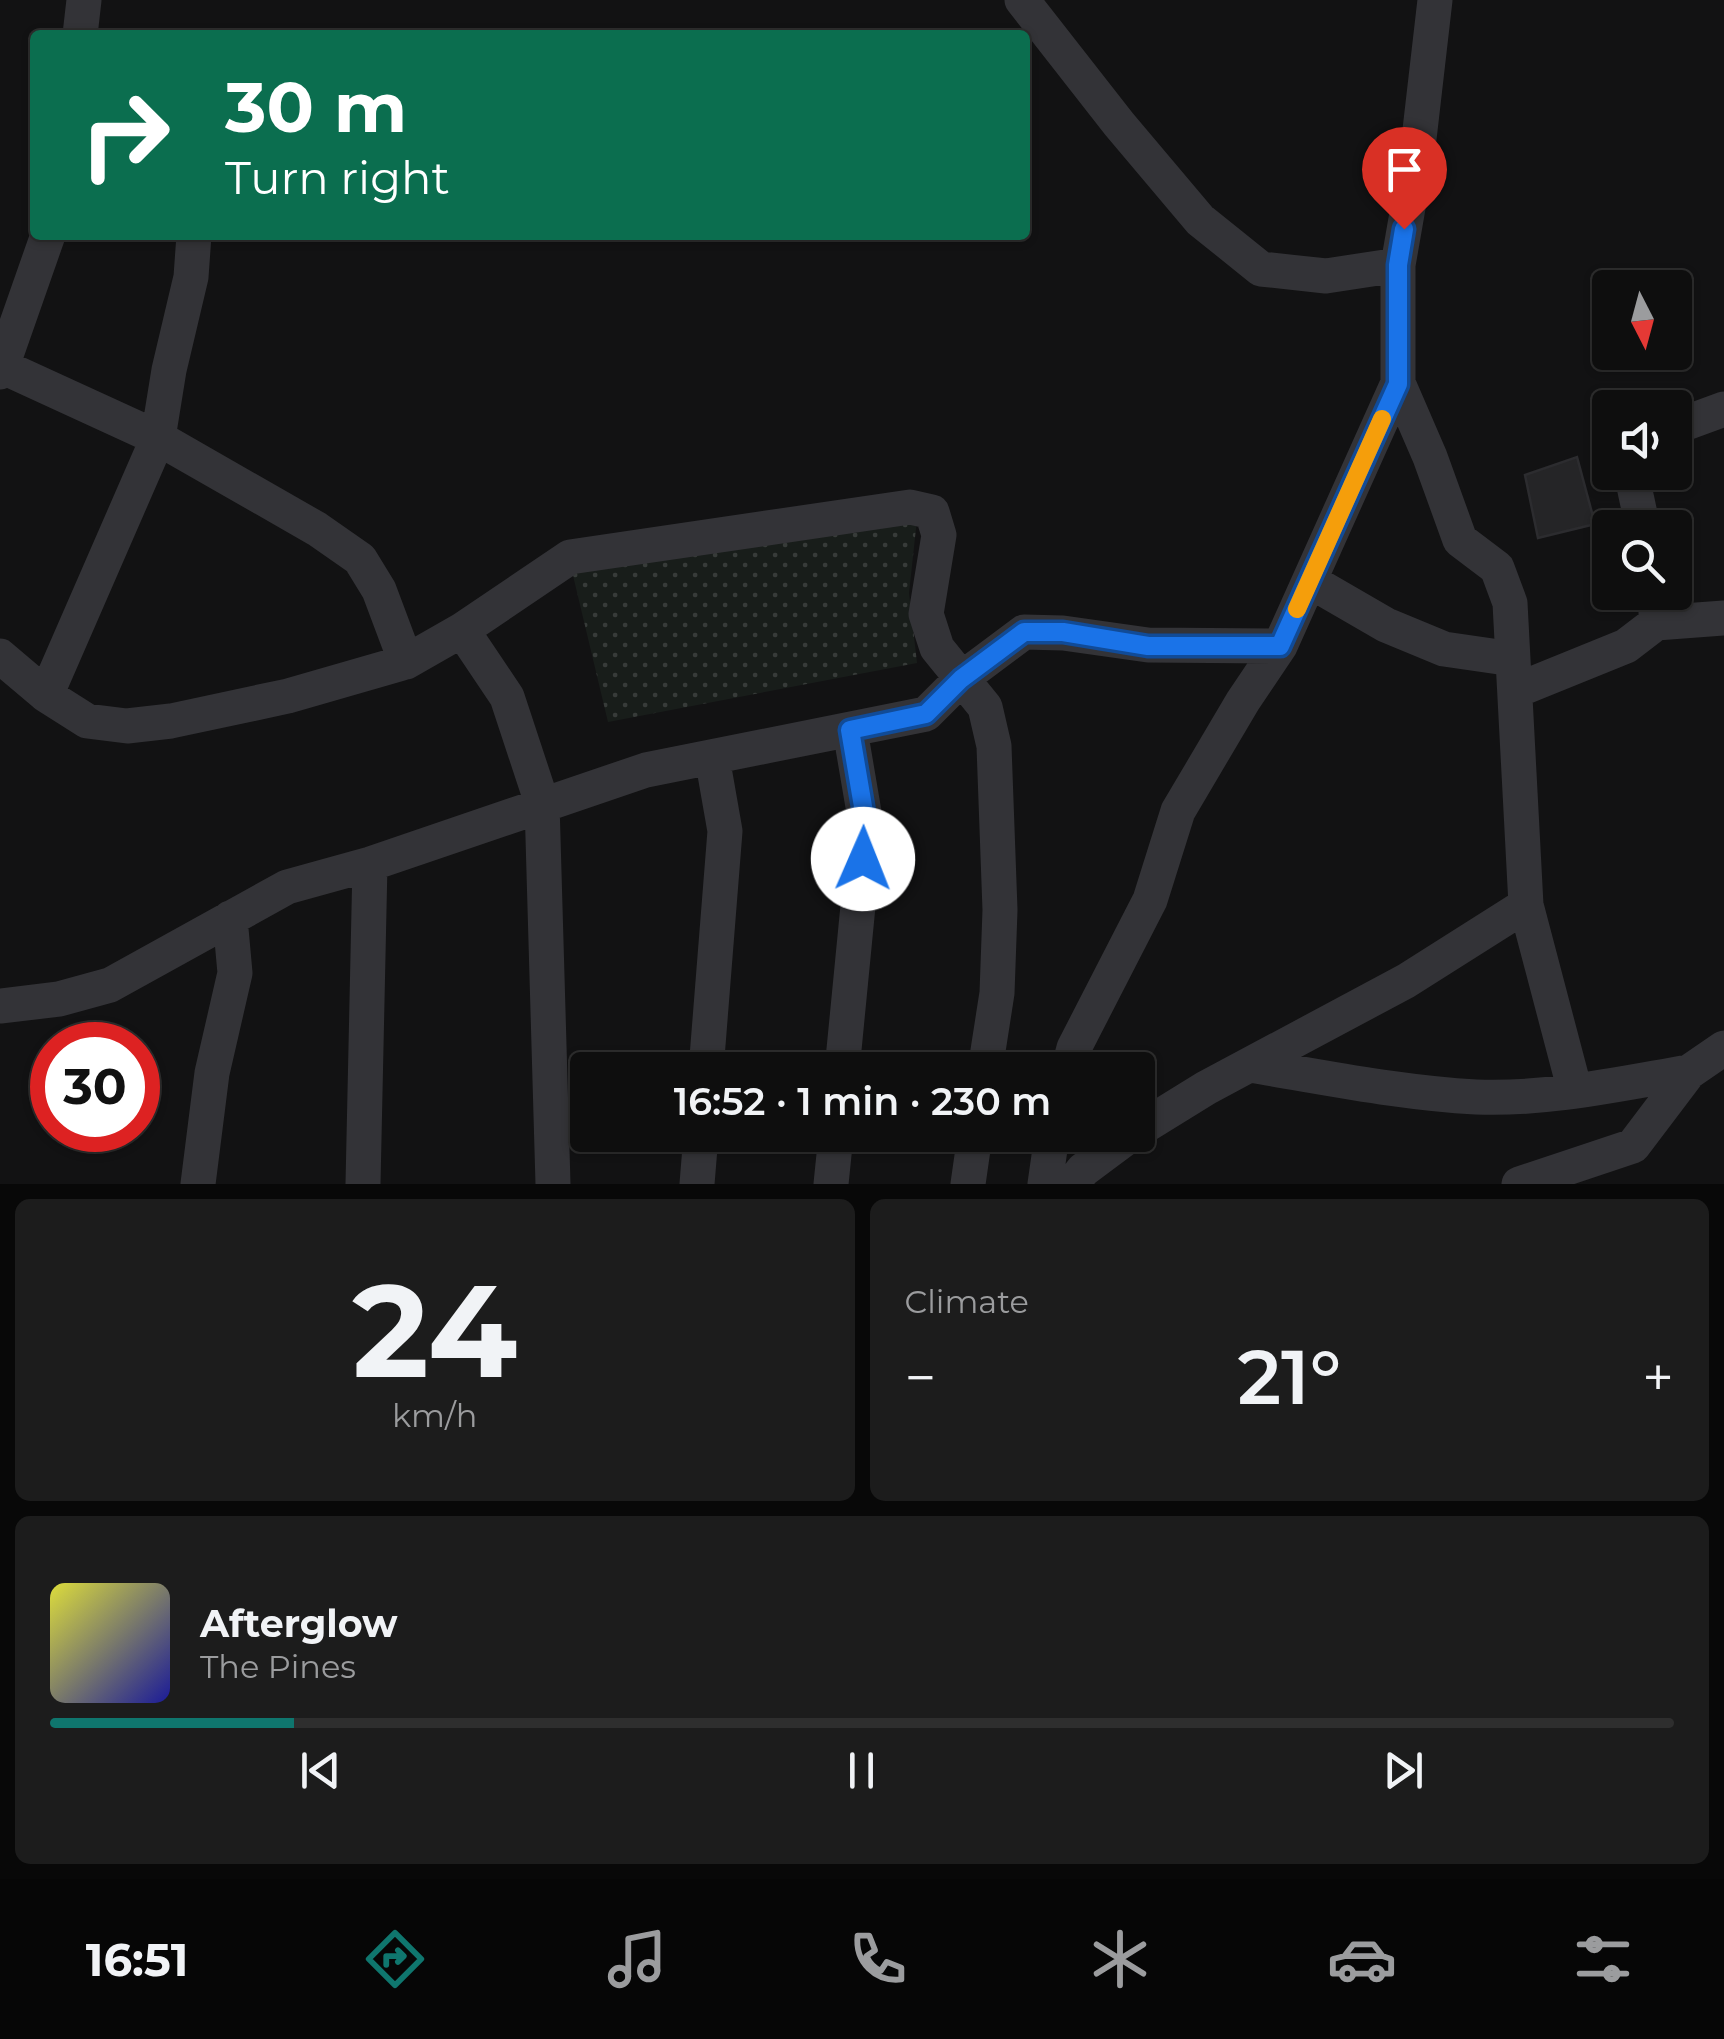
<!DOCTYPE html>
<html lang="en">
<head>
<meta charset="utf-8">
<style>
	body { margin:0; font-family:Montserrat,sans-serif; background:#1c1c1c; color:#f1f3f6; height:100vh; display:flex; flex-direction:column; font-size:38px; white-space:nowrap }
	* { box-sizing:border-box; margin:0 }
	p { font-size:32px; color:#9b9c9e }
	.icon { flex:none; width:55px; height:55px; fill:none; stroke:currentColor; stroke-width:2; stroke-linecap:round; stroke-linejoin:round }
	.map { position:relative; height:1184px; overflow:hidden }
	.sheet { display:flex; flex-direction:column; gap:15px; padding:15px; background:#080808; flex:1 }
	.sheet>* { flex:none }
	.hud { position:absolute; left:30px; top:30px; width:1000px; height:210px; border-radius:10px; box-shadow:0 2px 8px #0004,0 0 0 2px #2e2e2e; background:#0b6e4f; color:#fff; overflow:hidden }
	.needle { width:65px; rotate:174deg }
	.fabs { position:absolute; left:1592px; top:270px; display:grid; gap:20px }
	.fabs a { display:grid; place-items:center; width:100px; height:100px; border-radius:10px; background:#0e0e0e; box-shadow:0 2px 8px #0004,0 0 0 2px #2e2e2e; font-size:50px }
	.speed { position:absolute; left:30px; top:1022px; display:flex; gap:20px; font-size:50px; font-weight:700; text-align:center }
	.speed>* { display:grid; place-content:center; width:130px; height:130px; border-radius:50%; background:#0e0e0e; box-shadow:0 2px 8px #0004,0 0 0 2px #2e2e2e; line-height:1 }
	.speed .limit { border:15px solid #d22; background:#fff; color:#111 }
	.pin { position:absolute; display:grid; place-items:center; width:85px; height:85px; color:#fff; margin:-102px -42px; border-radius:50% 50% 50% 0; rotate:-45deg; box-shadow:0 0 10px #0007 }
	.pin .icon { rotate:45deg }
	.me { position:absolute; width:110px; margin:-55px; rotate:1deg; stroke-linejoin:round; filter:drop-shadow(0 0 8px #0008) }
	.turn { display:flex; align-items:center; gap:35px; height:210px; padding:0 30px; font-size:45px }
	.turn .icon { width:130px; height:130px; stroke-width:2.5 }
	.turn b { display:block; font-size:70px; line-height:85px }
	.big { font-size:75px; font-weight:600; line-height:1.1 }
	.sheet .widget { flex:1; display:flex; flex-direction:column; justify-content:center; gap:15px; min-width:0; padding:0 35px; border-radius:15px; background:#1c1c1c }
	.sheet .dial { align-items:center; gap:0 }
	.dial b { font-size:130px; line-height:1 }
	.song { display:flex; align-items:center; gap:30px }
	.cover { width:120px; height:120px; border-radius:15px; background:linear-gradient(135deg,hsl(60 70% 55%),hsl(240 70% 35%)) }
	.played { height:10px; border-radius:5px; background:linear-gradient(90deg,#0f766e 15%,#2e2e2e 15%) }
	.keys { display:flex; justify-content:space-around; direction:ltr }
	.heat { display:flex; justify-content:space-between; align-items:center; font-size:55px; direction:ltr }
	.sheet .tiles { flex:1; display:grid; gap:15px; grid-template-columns:1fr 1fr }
	.widget:last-child { grid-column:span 2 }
	.trip { position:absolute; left:570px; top:1052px; width:585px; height:100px; border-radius:10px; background:#0e0e0e; box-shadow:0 2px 8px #0004,0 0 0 2px #2e2e2e; font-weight:600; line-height:100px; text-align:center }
	.dock { display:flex; height:160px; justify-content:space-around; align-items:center; background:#060606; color:#9b9c9e }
	.dock .icon { width:70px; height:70px }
	.dock .current { color:#0f766e }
	.dock b { font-size:45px; color:#f1f3f6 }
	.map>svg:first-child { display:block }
</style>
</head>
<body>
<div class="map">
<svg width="1724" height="1184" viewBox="0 0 1724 1184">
	<defs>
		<pattern id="grass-dots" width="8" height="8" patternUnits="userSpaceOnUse" patternTransform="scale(2.5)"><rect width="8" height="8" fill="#181d1a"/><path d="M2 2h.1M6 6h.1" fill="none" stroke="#373b39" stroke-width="1.8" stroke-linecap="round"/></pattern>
	</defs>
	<rect width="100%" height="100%" fill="#121213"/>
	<!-- grass -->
	<path fill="url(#grass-dots)" d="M917,519L909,593L917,663L608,722L571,567Z"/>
	<!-- building -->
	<path fill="#252527" stroke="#2c2c2f" stroke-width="2.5" d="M1577,457L1595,524L1538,538L1525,475Z"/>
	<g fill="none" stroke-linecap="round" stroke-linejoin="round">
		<!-- minor -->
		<path stroke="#333337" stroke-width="35" d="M1022,0L1119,124L1200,220L1261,269L1326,276L1398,265
			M80,35L84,0
			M3,367L158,438L317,529L360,559L379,590L406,662
			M0,372L48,235
			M1398,383L1430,457L1460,540L1497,568L1510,603L1526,905L1575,1091
			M1675,427L1724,409
			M1631,472L1643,528
			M1310,581L1386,625L1444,649L1513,659
			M1656,623L1724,618
			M462,630L507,697L542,803L553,1184
			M0,656L46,695L87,721L127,726L171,721L288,696L406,662L462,630L570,557L910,507L932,512L939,535L926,614L937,648L985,707L994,746L1000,910L997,993L985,1070
			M1515,691L1626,646L1656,623V592
			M46,695L158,438L169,370L191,277L194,235
			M0,1006L59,999L110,985L287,887L370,864L646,770L926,714L961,679L1024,632L1063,633L1148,645L1280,646
			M1249,1065C1324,1077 1400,1093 1476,1097C1547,1100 1619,1084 1689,1072
			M706,1070L725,831L712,757
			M842,1070L866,824L850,730
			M1068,1070L1074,1048L1150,900L1178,811L1243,701L1280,646L1398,383V265L1417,156L1435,0
			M1138,1130L1206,1088L1406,981L1526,905
			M198,1184L212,1073L235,973L230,918
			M363,1184L370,864
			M697,1184L701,1135
			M831,1184L836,1135
			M968,1184L975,1135
			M1045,1184L1052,1135
			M1072,1184L1083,1170L1130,1135
			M1519,1184L1633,1146L1689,1072L1724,1048"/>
	</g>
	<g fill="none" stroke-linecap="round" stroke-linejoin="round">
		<defs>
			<path id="route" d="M863,859L866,824L850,730L926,714L961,679L1024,632H1063L1148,646H1280L1398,384V265L1404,229"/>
		</defs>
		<!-- route casing -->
		<use href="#route" stroke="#114b97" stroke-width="25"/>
		<!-- route -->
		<use href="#route" stroke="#1a73e8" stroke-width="18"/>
		<!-- slow -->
		<path stroke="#f59e0b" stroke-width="18" d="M1297,609L1382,419"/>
	</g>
</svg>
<div class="fabs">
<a><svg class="needle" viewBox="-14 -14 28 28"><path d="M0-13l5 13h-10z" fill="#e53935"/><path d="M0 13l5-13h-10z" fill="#9b9c9e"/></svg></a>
<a><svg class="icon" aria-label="sound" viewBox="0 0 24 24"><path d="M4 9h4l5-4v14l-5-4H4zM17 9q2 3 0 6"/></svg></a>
<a><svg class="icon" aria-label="search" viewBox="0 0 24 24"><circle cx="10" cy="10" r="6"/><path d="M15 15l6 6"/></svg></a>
</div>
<div class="speed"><div class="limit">30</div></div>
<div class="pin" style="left:1404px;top:229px;background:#d93025"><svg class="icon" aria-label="arrive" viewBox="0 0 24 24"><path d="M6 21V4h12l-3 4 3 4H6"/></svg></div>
<svg class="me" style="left:863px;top:859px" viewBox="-20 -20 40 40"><circle r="19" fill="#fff"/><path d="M0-13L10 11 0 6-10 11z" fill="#1a73e8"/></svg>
<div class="trip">16:52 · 1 min · 230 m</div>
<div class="hud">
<div class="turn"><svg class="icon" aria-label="right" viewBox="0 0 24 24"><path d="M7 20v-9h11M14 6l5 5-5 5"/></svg><div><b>30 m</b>Turn right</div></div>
</div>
</div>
<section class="sheet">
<div class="tiles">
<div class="widget dial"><b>24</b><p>km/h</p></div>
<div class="widget"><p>Climate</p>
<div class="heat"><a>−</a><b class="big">21°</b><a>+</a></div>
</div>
<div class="widget">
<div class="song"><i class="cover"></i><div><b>Afterglow</b><p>The Pines</p></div></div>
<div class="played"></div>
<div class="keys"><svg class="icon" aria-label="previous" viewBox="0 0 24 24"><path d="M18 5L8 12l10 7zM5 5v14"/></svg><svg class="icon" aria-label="pause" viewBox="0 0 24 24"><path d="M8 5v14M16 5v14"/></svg><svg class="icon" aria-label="next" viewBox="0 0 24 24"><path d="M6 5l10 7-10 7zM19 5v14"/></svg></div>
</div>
</div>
</section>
<nav class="dock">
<b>16:51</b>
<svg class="icon current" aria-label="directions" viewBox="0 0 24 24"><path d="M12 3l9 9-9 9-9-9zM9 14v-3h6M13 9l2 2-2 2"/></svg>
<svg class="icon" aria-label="music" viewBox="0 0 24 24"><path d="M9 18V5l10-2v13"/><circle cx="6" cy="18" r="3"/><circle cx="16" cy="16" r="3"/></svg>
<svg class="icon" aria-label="phone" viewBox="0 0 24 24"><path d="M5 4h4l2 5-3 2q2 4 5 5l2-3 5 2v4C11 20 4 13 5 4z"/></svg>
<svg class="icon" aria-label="climate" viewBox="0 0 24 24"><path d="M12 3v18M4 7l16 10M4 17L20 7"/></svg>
<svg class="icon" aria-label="car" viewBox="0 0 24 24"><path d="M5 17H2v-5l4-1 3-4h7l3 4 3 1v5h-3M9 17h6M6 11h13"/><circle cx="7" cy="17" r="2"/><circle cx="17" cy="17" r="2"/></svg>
<svg class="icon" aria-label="filters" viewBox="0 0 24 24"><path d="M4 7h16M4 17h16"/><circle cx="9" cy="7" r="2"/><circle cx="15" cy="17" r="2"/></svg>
</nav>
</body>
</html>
